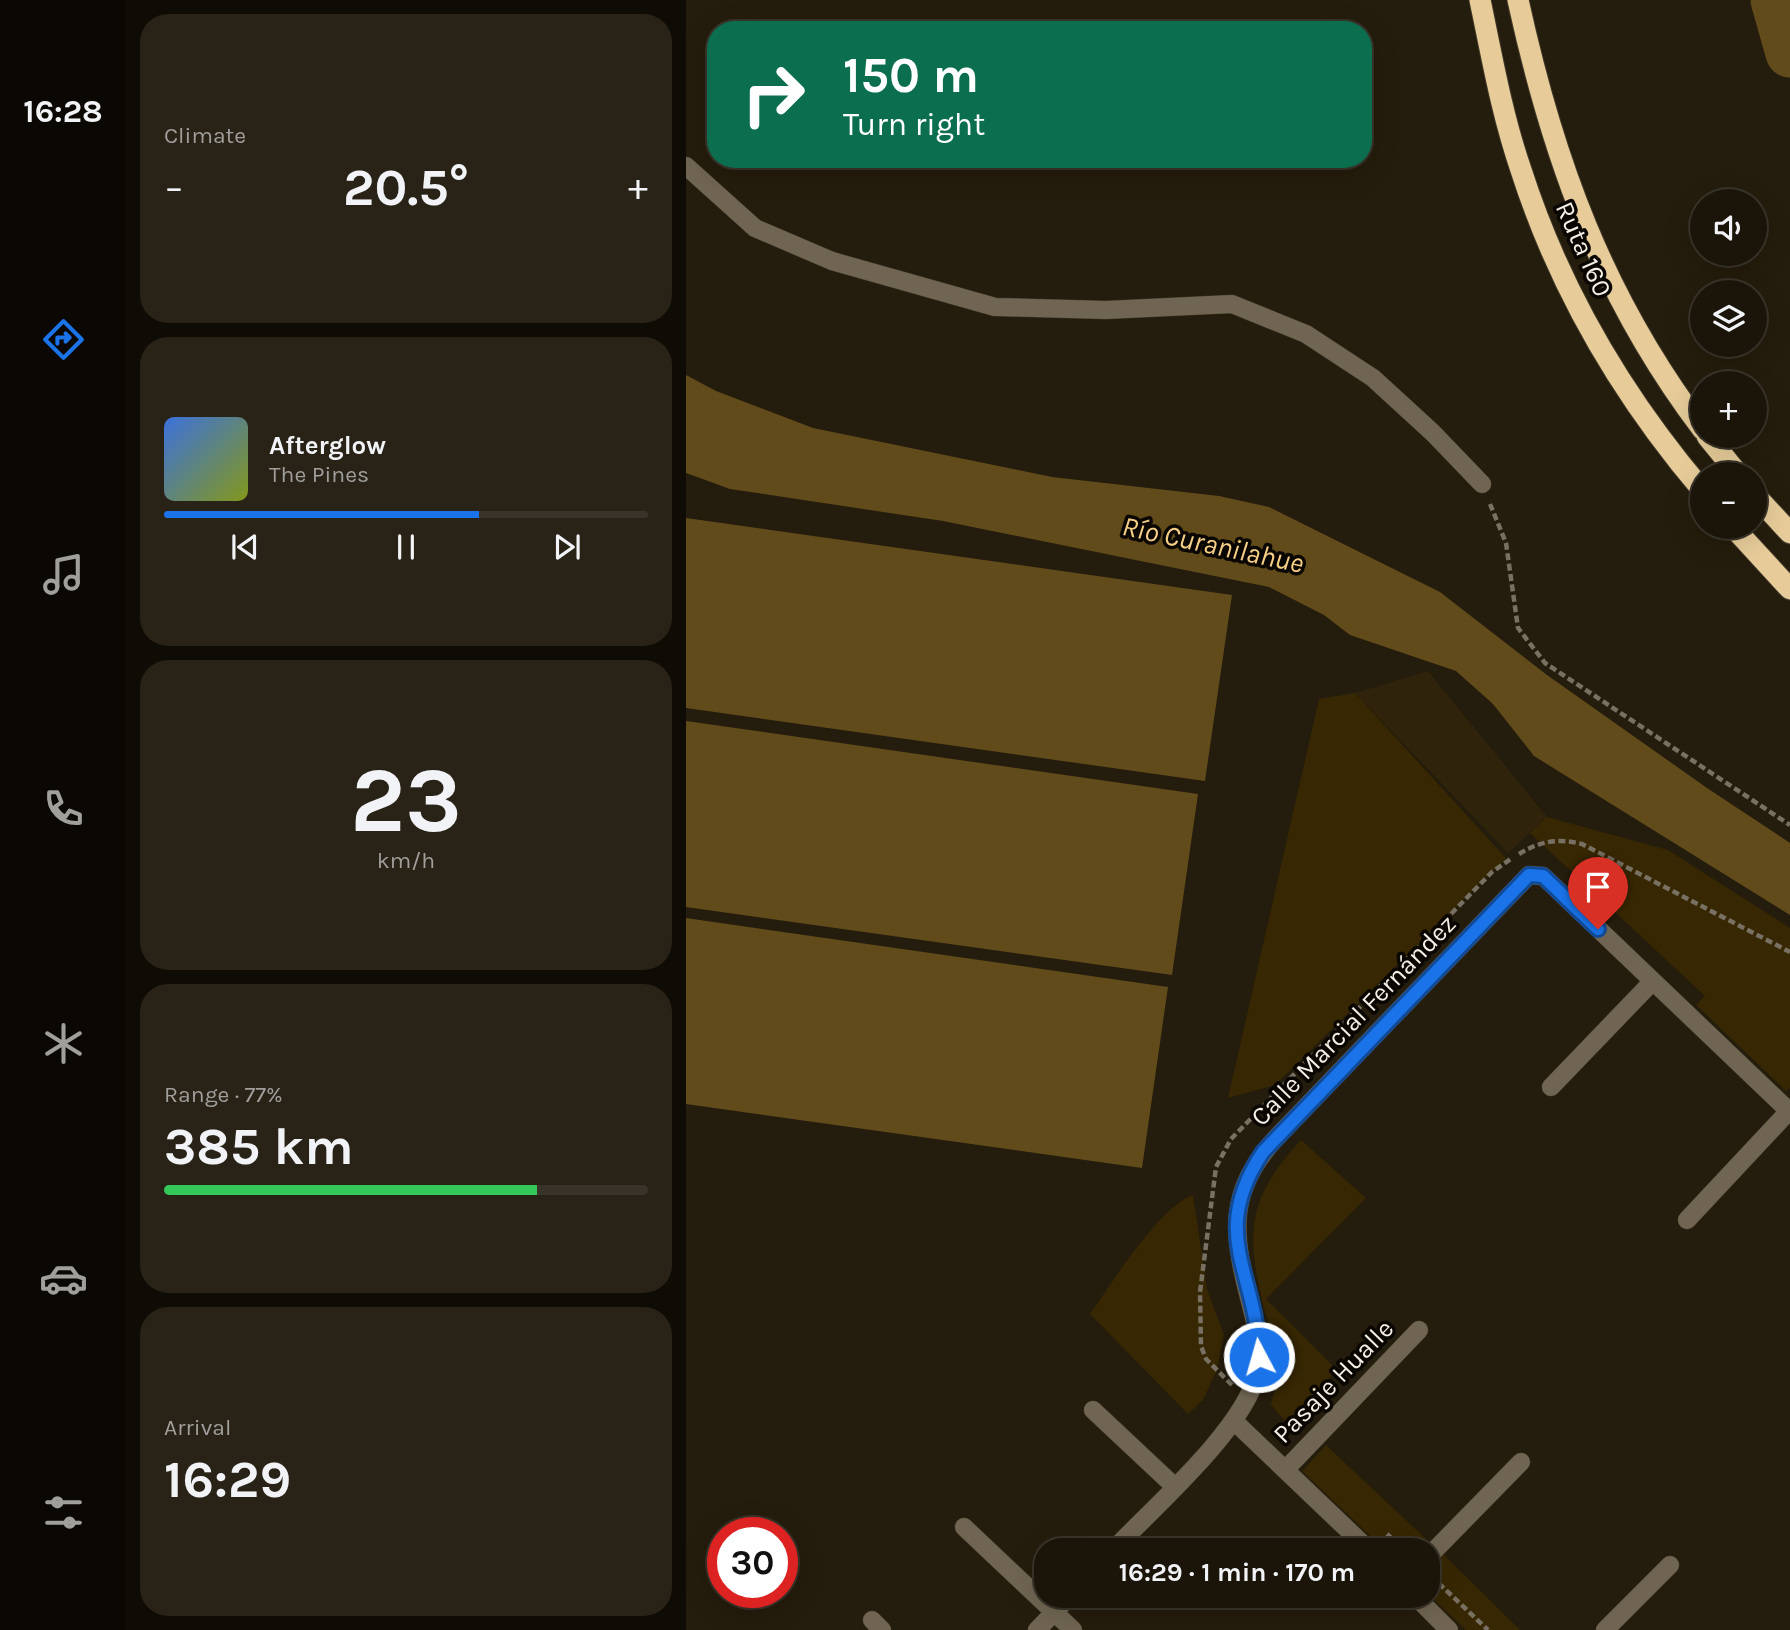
<!DOCTYPE html>
<html lang="en">
<head>
<meta charset="utf-8">
<style>
	body { margin:0; font-family:Karla,sans-serif; background:#282217; color:#f1f3f6; height:100vh; display:flex; flex-direction:column; font-size:26px; white-space:nowrap }
	* { box-sizing:border-box; margin:0 }
	p { font-size:23px; color:#a09f9c }
	.icon { flex:none; width:38px; height:38px; fill:none; stroke:currentColor; stroke-width:2; stroke-linecap:round; stroke-linejoin:round }
	.map { position:relative; flex:1; overflow:hidden }
	.side { display:flex; flex-direction:column; gap:14px; padding:14px; background:#0f0c05; width:560px }
	.side>* { flex:none }
	.hud { position:absolute; left:21px; top:21px; width:665px; height:147px; border-radius:28px; box-shadow:0 7px 28px #0002,0 0 0 2px #39342a; background:#0b6e4f; color:#fff; overflow:hidden }
	.controls { position:absolute; left:1004px; top:189px; display:grid; gap:14px }
	.controls a { display:grid; place-items:center; width:77px; height:77px; border-radius:50%; background:#1b1509; box-shadow:0 7px 28px #0002,0 0 0 2px #39342a; font-size:35px }
	.speed { position:absolute; left:21px; top:1517px; display:flex; gap:14px; font-size:35px; font-weight:700; text-align:center }
	.speed>* { display:grid; place-content:center; width:91px; height:91px; border-radius:50%; background:#1b1509; box-shadow:0 7px 28px #0002,0 0 0 2px #39342a; line-height:1 }
	.speed .limit { border:10px solid #d22; background:#fff; color:#111 }
	.pin { position:absolute; display:grid; place-items:center; width:60px; height:60px; color:#fff; margin:-72px -30px; border-radius:50% 50% 50% 0; rotate:-45deg; box-shadow:0 0 7px #0007 }
	.pin .icon { rotate:45deg }
	.me { position:absolute; width:77px; margin:-38px; rotate:354deg; stroke-linejoin:round; filter:drop-shadow(0 0 5px #0008) }
	.turn { display:flex; align-items:center; gap:24px; height:147px; padding:0 21px; font-size:32px }
	.turn .icon { width:91px; height:91px; stroke-width:2.5 }
	.turn b { display:block; font-size:49px; line-height:60px }
	.big { font-size:52px; font-weight:700; line-height:1.1 }
	.side .tile { flex:1; display:flex; flex-direction:column; justify-content:center; gap:10px; min-width:0; padding:0 24px; border-radius:28px; background:#282217 }
	.side .dial { align-items:center; gap:0 }
	.dial b { font-size:91px; line-height:1 }
	.song { display:flex; align-items:center; gap:21px }
	.cover { width:84px; height:84px; border-radius:10px; background:linear-gradient(135deg,hsl(220 70% 55%),hsl(70 70% 35%)) }
	.played { height:7px; border-radius:4px; background:linear-gradient(90deg,#1a73e8 65%,#39342a 65%) }
	.keys { display:flex; justify-content:space-around; direction:ltr }
	.heat { display:flex; justify-content:space-between; align-items:center; font-size:38px; direction:ltr }
	.charge { height:10px; border-radius:5px; background:linear-gradient(90deg,#34c759 77%,#39342a 0) }
	.trip { position:absolute; left:348px; top:1538px; width:406px; height:70px; border-radius:28px; background:#1b1509; box-shadow:0 7px 28px #0002,0 0 0 2px #39342a; font-weight:700; line-height:70px; text-align:center }
	main { display:flex; flex:1; min-height:0 }
	.dock { display:flex; flex-direction:column; width:126px; justify-content:space-around; align-items:center; background:#0b0804; color:#a09f9c }
	.dock .icon { width:49px; height:49px }
	.dock .selected { color:#1a73e8 }
	.dock b { font-size:32px; color:#f1f3f6 }
	.map>svg:first-child { display:block }
</style>
</head>
<body>
<main>
<nav class="dock">
<b>16:28</b>
<svg class="icon selected" aria-label="directions" viewBox="0 0 24 24"><path d="M12 3l9 9-9 9-9-9zM9 14v-3h6M13 9l2 2-2 2"/></svg>
<svg class="icon" aria-label="music" viewBox="0 0 24 24"><path d="M9 18V5l10-2v13"/><circle cx="6" cy="18" r="3"/><circle cx="16" cy="16" r="3"/></svg>
<svg class="icon" aria-label="phone" viewBox="0 0 24 24"><path d="M5 4h4l2 5-3 2q2 4 5 5l2-3 5 2v4C11 20 4 13 5 4z"/></svg>
<svg class="icon" aria-label="climate" viewBox="0 0 24 24"><path d="M12 3v18M4 7l16 10M4 17L20 7"/></svg>
<svg class="icon" aria-label="car" viewBox="0 0 24 24"><path d="M5 17H2v-5l4-1 3-4h7l3 4 3 1v5h-3M9 17h6M6 11h13"/><circle cx="7" cy="17" r="2"/><circle cx="17" cy="17" r="2"/></svg>
<svg class="icon" aria-label="filters" viewBox="0 0 24 24"><path d="M4 7h16M4 17h16"/><circle cx="9" cy="7" r="2"/><circle cx="15" cy="17" r="2"/></svg>
</nav>
<section class="side">
<div class="tile"><p>Climate</p>
<div class="heat"><a>−</a><b class="big">20.5°</b><a>+</a></div>
</div>
<div class="tile">
<div class="song"><i class="cover"></i><div><b>Afterglow</b><p>The Pines</p></div></div>
<div class="played"></div>
<div class="keys"><svg class="icon" aria-label="previous" viewBox="0 0 24 24"><path d="M18 5L8 12l10 7zM5 5v14"/></svg><svg class="icon" aria-label="pause" viewBox="0 0 24 24"><path d="M8 5v14M16 5v14"/></svg><svg class="icon" aria-label="next" viewBox="0 0 24 24"><path d="M6 5l10 7-10 7zM19 5v14"/></svg></div>
</div>
<div class="tile dial"><b>23</b><p>km/h</p></div>
<div class="tile"><p>Range · 77%</p><b class="big">385 km</b><div class="charge"></div></div>
<div class="tile"><p>Arrival</p><b class="big">16:29</b></div>
</section>
<div class="map">
<svg width="1104" height="1630" viewBox="0 0 1104 1630">
	<rect width="100%" height="100%" fill="#241c0c"/>
	<!-- built -->
	<path fill="#2f230c" d="M742,671L861,817L822,853L669,693Z"/>
	<!-- green -->
	<path fill="#372702" d="M669,693L820,858L589,1085L542,1098L633,699Z
		M861,817L982,850L1104,928V1087L1100,1091L1010,1005L1019,996L844,833Z
		M615,1140L680,1198L580,1299L651,1370L602,1424L585,1405C588,1392 594,1376 593,1363C591,1346 584,1328 579,1311C559,1236 560,1199 615,1140Z
		M507,1195L521,1289L538,1335L531,1370L517,1400L502,1414L404,1314C425,1284 474,1206 507,1195Z
		M640,1445L740,1539L730,1550H699L616,1471Z
		M757,1554L834,1630H780L742,1594V1569Z"/>
	<!-- water -->
	<path fill="#624b1b" d="M0,375L30,391L127,428L366,477L533,496L583,507L754,592L861,675L1021,788L1104,843V915L848,756L807,704L770,671L664,635L638,615L583,587L257,521L44,489L0,473Z
		M0,518L546,595L519,781L0,708Z
		M0,721L512,794L486,975L0,907Z
		M0,918L482,987L456,1168L0,1104Z"/>
	<g fill="none" stroke-linecap="round" stroke-linejoin="round">
		<!-- river -->
		<path stroke="#624b1b" stroke-width="49" d="M1089,0L1104,53"/>
		<defs>
			<path id="minor" d="M0,166L69,228L146,261L309,307L420,310L546,304L620,334L687,378L747,433L796,484
				M865,1087L967,981
				M1001,1220L1103,1111
				M407,1410L488,1486
				M549,1422L683,1550
				M600,1469L733,1330
				M278,1527L387,1630
				M427,1550C468,1507 557,1430 571,1374C576,1350 571,1328 565,1305C547,1237 539,1192 591,1137L843,875L857,876L1104,1112
				M742,1557L835,1462
				M729,1596L763,1630
				M186,1620L196,1630
				M351,1630L384,1596
				M919,1630L984,1565"/>
			<path id="highway" d="M794,0C806,57 816,115 835,170C873,288 937,397 1017,491
				M832,0C867,160 917,298 1017,430
				M1021,436L1052,474
				M1069,495L1104,533
				M1047,527L1104,589"/>
		</defs>
		<!-- minor casing -->
		<use href="#minor" stroke="#413a2a" stroke-width="19"/>
		<!-- highway casing -->
		<use href="#highway" stroke="#413a2a" stroke-width="23"/>
		<!-- path -->
		<path stroke="#787163" stroke-width="4.5" stroke-dasharray="7 3.5" stroke-linecap="butt" d="M804,504L820,543L832,628L859,663L1104,825
			M833,854C854,841 872,838 896,844L1104,952
			M546,1385L520,1359L515,1346L514,1292L530,1167L545,1139L806,872L826,858
			M701,1534L718,1550
			M745,1576L802,1630"/>
		<!-- minor -->
		<use href="#minor" stroke="#706552" stroke-width="18"/>
		<!-- highway -->
		<use href="#highway" stroke="#e7cc9a" stroke-width="21"/>
	</g>
	<g fill="none" stroke-linecap="round" stroke-linejoin="round">
		<defs>
			<path id="route" d="M573,1357C572,1273 521,1236 577,1152L843,875L857,876L912,929"/>
		</defs>
		<!-- route casing -->
		<use href="#route" stroke="#114b97" stroke-width="18"/>
		<!-- route -->
		<use href="#route" stroke="#1a73e8" stroke-width="12"/>
	</g>
	<g text-anchor="middle" stroke-width="7" stroke-linejoin="round" paint-order="stroke">
		<!-- street labels -->
		<g font-size="26" fill="#f5efe5" stroke="#0a0703">
			<text transform="translate(898 249) rotate(66)" y="9">Ruta 160</text>
			<text transform="translate(667 1020) rotate(-46)" y="9">Calle Marcial Fernández</text>
			<text transform="translate(647 1381) rotate(-46)" y="9">Pasaje Hualle</text>
		</g>
		<!-- water labels -->
		<g font-size="28" font-style="italic" fill="#f7d086" stroke="#0a0703">
			<text transform="translate(527 544) rotate(12)" y="10">Río Curanilahue</text>
		</g>
	</g>
</svg>
<div class="controls">
<a><svg class="icon" aria-label="sound" viewBox="0 0 24 24"><path d="M4 9h4l5-4v14l-5-4H4zM17 9q2 3 0 6"/></svg></a>
<a><svg class="icon" aria-label="layers" viewBox="0 0 24 24"><path d="M12 4l9 5-9 5-9-5zM3 14l9 5 9-5"/></svg></a>
<a>+</a>
<a>−</a>
</div>
<div class="speed"><div class="limit">30</div></div>
<div class="pin" style="left:912px;top:929px;background:#d93025"><svg class="icon" aria-label="arrive" viewBox="0 0 24 24"><path d="M6 21V4h12l-3 4 3 4H6"/></svg></div>
<svg class="me" style="left:573px;top:1357px" viewBox="-20 -20 40 40"><circle r="17" fill="#1a73e8" stroke="#fff" stroke-width="3"/><path d="M0-11L8 9 0 5-8 9z" fill="#fff"/></svg>
<div class="trip">16:29 · 1 min · 170 m</div>
<div class="hud">
<div class="turn"><svg class="icon" aria-label="right" viewBox="0 0 24 24"><path d="M7 20v-9h11M14 6l5 5-5 5"/></svg><div><b>150 m</b>Turn right</div></div>
</div>
</div>
</main>
</body>
</html>
